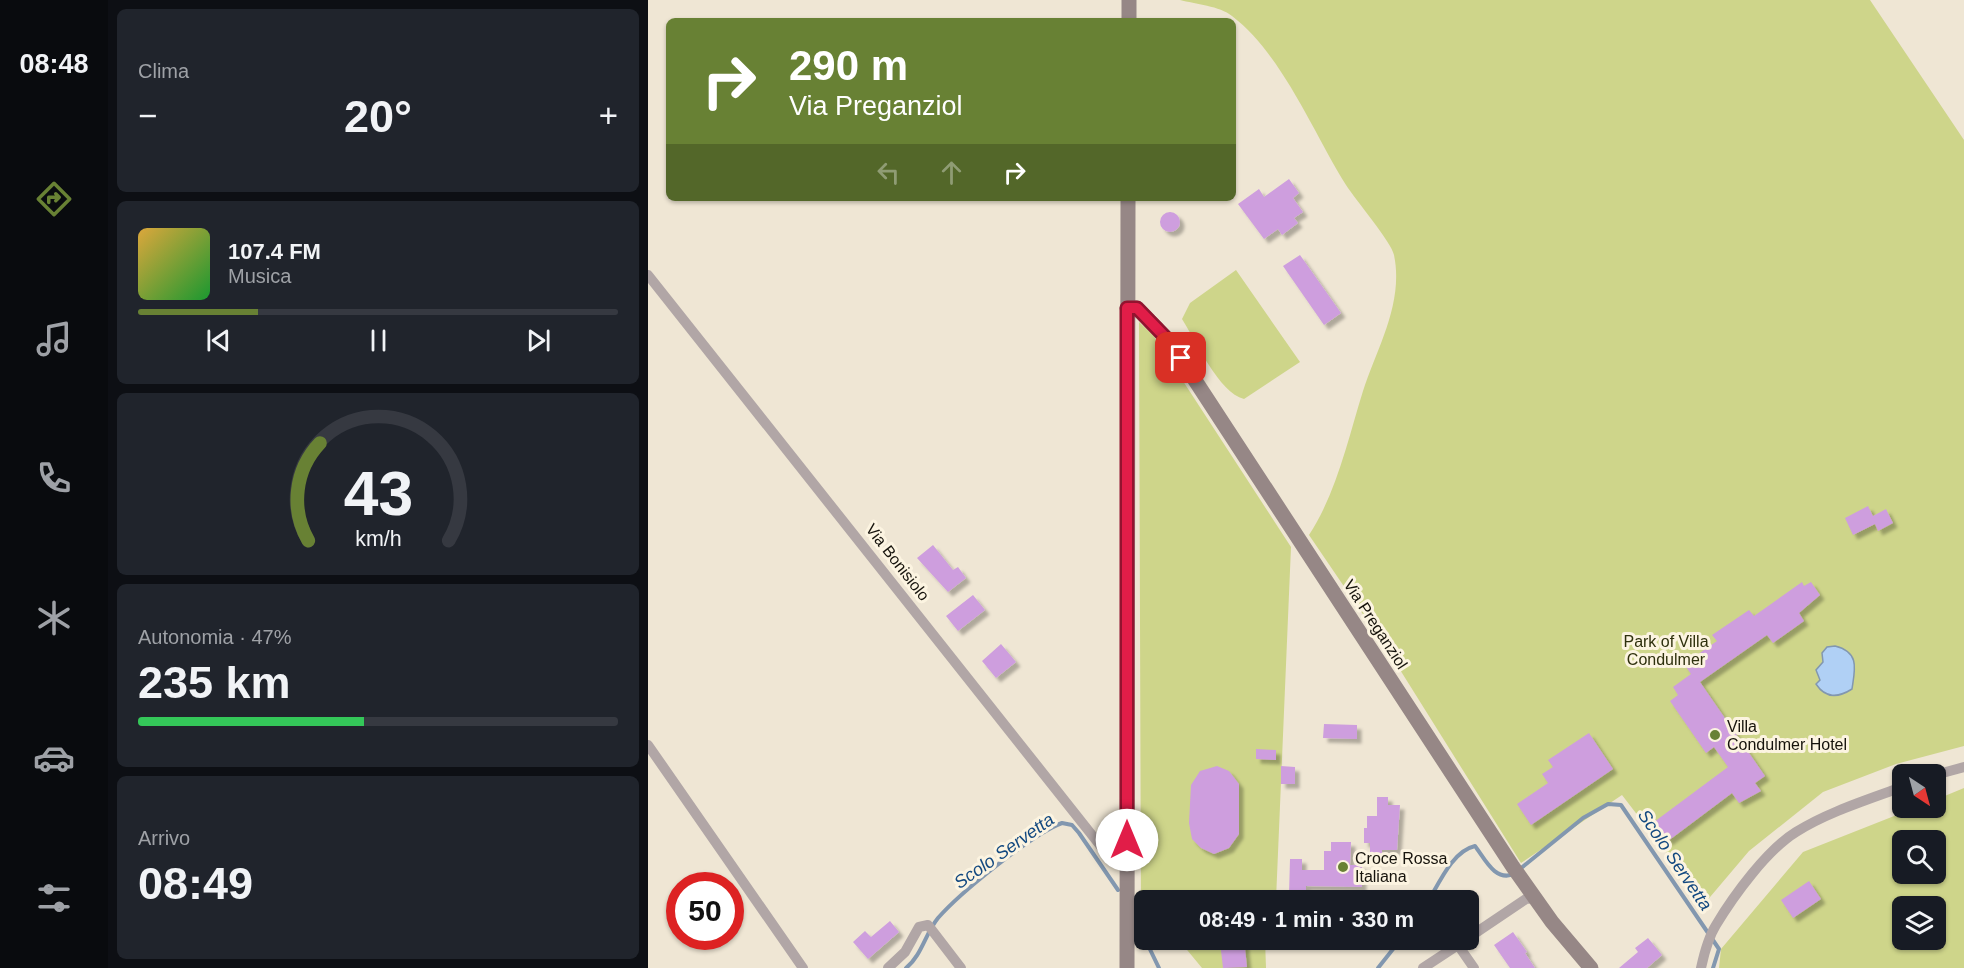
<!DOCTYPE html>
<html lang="it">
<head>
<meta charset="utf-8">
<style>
	body { margin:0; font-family:Arial,sans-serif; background:#20242c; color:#f1f3f6; height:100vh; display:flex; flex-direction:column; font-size:22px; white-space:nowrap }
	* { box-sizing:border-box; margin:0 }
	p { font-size:20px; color:#9ea1a6 }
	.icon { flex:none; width:33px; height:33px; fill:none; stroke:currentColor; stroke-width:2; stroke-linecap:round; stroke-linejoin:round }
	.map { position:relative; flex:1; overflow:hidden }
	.panel { display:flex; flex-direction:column; gap:9px; padding:9px; background:#0d0f14; width:540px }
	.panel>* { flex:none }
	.hud { position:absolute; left:18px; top:18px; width:570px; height:183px; border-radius:9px; box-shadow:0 2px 4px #0004; background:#688134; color:#fff; overflow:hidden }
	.needle { width:39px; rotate:144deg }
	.fabs { position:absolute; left:1244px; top:764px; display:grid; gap:12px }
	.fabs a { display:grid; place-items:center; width:54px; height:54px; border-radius:9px; background:#171b24; box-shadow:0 2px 4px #0004; font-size:30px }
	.speed { position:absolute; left:18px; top:872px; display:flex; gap:12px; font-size:30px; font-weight:700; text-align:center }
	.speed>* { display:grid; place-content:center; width:78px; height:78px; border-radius:50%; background:#171b24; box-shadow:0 2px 4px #0004; line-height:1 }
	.speed .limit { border:9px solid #d22; background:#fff; color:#111 }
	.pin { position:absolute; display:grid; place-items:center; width:51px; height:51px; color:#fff; margin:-26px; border-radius:12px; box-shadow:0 3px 9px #0006 }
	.me { position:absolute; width:66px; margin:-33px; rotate:0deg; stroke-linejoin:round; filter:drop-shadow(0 0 4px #0008) }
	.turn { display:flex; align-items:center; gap:21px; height:126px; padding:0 24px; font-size:27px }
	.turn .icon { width:78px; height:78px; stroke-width:2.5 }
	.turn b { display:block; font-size:42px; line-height:51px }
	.lanes { display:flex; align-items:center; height:57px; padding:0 24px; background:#0003; justify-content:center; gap:30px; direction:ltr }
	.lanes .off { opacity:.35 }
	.big { font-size:45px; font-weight:800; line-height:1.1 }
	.panel .widget { flex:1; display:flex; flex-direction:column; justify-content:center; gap:9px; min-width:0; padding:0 21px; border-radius:9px; background:#20242c }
	.panel .dial { align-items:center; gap:0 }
	.dial svg { height:156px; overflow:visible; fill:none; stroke:#363941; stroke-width:7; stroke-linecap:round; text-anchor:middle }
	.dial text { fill:#f1f3f6; stroke:none }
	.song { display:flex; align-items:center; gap:18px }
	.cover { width:72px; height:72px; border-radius:9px; background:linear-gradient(135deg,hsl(40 70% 55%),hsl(130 70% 35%)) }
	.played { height:6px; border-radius:3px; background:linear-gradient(90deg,#688134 25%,#363941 25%) }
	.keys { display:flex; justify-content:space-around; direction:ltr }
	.heat { display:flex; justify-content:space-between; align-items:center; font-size:33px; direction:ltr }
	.charge { height:9px; border-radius:4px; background:linear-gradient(90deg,#34c759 47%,#363941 0) }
	.trip { position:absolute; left:486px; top:890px; width:345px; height:60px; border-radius:9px; background:#171b24; box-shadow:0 2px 4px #0004; font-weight:800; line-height:60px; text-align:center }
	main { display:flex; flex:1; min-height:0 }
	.dock { display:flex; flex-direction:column; width:108px; justify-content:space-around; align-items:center; background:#090b0e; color:#9ea1a6 }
	.dock .icon { width:42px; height:42px }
	.dock .on { color:#688134 }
	.dock b { font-size:27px; color:#f1f3f6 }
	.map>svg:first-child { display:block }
</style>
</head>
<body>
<main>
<nav class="dock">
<b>08:48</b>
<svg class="icon on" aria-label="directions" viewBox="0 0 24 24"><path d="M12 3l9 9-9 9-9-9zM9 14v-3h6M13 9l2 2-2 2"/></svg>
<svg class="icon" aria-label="music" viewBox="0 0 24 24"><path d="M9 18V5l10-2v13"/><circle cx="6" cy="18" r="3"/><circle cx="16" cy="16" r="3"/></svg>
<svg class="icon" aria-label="phone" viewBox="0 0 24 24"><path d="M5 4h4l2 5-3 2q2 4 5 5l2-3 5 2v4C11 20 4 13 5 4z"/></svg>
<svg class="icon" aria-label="climate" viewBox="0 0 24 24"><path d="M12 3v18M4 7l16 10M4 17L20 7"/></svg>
<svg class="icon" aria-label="car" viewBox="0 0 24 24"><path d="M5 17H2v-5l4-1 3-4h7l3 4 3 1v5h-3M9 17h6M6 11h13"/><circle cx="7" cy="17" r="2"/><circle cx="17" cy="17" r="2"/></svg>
<svg class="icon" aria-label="filters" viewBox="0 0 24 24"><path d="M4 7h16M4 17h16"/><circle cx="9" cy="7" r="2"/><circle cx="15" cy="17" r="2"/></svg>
</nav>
<section class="panel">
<div class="widget"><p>Clima</p>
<div class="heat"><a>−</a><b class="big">20°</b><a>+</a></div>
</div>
<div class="widget">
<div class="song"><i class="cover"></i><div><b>107.4 FM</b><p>Musica</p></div></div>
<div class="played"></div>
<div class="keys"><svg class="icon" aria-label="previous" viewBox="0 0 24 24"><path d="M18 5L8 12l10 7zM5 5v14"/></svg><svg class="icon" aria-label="pause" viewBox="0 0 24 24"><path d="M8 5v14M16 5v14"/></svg><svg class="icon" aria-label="next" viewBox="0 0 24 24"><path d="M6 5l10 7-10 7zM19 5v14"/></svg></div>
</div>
<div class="widget dial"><svg viewBox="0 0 100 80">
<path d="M14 69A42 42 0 1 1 86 69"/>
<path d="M14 69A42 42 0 0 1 20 19" stroke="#688134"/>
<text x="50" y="56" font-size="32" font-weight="700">43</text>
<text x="50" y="72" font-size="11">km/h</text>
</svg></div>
<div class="widget"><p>Autonomia · 47%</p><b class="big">235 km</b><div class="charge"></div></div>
<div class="widget"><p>Arrivo</p><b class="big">08:49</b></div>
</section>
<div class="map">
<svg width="1316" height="968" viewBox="0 0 1316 968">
	<defs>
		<filter id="shadow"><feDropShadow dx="4.5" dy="4.5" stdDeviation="1.5" flood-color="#0004"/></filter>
	</defs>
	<rect width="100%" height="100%" fill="#efe6d4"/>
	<!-- green -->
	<path fill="#ced58a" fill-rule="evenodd" d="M532,0H1222L1316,140V746L1248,764L1175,792L1101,851L1057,903L974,795L873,863L744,657L661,535C689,492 700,439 715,391C729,348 756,303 746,255C744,243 707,199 698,185C665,132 634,54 584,16C572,6 547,4 532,0Z
		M588,270L652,362L596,399C571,393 548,341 534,319L542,303Z
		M491,322L505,335L643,547L628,900H496V920H493Z
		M1316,788V968H1071L1073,949L1155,852L1269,807H1287V800ZM1254,840H1287V873H1254ZM1254,906H1287V939H1254Z
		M530,939H617L618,968H554Z"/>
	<!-- water -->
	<path fill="#b0d0f5" stroke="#8297af" stroke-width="1.5" d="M1187,646C1212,652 1207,669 1204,689C1190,698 1177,698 1168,684L1172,680L1168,670L1175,662L1174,653L1179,647Z"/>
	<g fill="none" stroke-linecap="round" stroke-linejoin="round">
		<!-- stream -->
		<path stroke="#8297af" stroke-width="4" d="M872,869L935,818L960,804L973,805L1071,949L1065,968
			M781,900C792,881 805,851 827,846C837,859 847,882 866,874
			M490,923L496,937
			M497,939L511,968
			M258,968C274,955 277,934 290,918C312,893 384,834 414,823L424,825L431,833L470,890
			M730,968L753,939"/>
	</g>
	<!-- building -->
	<path fill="#ce9ede" filter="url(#shadow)" d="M641,179L651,193L645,198L655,212L646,218L650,223L634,235L630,229L616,239L590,204L611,189L616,197Z
		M512 222a10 10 0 1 1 20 0a10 10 0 1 1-20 0Z
		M652,255L693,313L676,325L635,266Z
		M1220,506L1225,516L1238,509L1245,523L1230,531L1227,524L1205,535L1197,518Z
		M285,545L305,570L310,567L318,578L300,592L269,558Z
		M1154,582L1156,586L1163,582L1172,595L1151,613L1156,621L1125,643L1119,635L1052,682L1117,776L1107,783L1113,791L1091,803L1084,793L1020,841L1006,822L1080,767L1066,747L1058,753L1022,701L1030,695L1025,687L1043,674L1036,664L1069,641L1064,635L1101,610L1106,616Z
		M325,595L337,610L310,631L298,616Z
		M353,644L368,662L348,678L334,661Z
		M676,724L709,725V739L675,738Z
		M941,733L965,769L883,825L869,804L900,783L894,774L905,767L900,760Z
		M608,749L628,750V760L608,759Z
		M569,766L581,771L591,784V834L581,848L566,854L553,848L544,839L541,823L543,785L552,771Z
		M633,766L647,767V784H633Z
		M729,797H740V805H752L749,850H734V854H722V843H716V828H719V816H729Z
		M683,842H703L702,865H714V887L658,886V895H641L642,859H654V870H676V851H683Z
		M1161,881L1173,899L1145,918L1133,900Z
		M242,921L251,932L220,959L205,942L217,931L223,937Z
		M865,932L879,952L877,953L887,968H862L846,945Z
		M1000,938L1014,955L999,968H971L990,952L987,948Z
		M579,939H596L599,967L575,968L572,942Z"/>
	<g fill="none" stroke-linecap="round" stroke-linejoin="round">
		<!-- street -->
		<path stroke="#b1a6a6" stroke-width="10" d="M0,275L459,854L472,863H479
			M0,745L155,968
			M1287,775L1316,767
			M820,938L878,899L886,898
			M810,945L826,968
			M240,968L257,952L271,927L280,925L313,968
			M775,968L819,939
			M1053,968C1056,954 1060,938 1068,925C1086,895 1119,850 1148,832C1180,812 1219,800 1254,787"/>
		<!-- secondary -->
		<path stroke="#968786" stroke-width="15" d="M481,21V0
			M479,308H489L522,342L865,867L904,922L943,968
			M479,968L480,198"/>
	</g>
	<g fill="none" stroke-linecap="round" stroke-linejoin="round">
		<defs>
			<path id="route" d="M479,840V308H489L522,342L533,358"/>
		</defs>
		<!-- route casing -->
		<use href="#route" stroke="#92132f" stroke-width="15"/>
		<!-- route -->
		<use href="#route" stroke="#e11d48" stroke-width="10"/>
	</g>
	<!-- markers -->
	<g fill="#688134" stroke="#fcf4e1" stroke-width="2">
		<circle cx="1067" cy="735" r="6"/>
		<circle cx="695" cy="867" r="6"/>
	</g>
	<g text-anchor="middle" stroke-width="6" stroke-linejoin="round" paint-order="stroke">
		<!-- street labels -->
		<g font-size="16" fill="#16130c" stroke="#fcf4e1">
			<text transform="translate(250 562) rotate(52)" y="6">Via Bonisiolo</text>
			<text transform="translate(728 624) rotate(57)" y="6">Via Preganziol</text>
		</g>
		<!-- park labels -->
		<g font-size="16" fill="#2e300d" stroke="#fcf4e1">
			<text x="1018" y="647">Park of Villa<tspan x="1018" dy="18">Condulmer</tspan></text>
		</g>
		<!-- poi labels -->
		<g font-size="16" fill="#16130c" stroke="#fcf4e1" text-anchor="start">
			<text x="1079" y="732">Villa<tspan x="1079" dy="18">Condulmer Hotel</tspan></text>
			<text x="707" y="864">Croce Rossa<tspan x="707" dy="18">Italiana</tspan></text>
		</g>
		<!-- water labels -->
		<g font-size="18" font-style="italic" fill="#134980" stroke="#fcf4e1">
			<text transform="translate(356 851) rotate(-35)" y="6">Scolo Servetta</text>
			<text transform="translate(1027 860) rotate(56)" y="6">Scolo Servetta</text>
		</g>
	</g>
</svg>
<div class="fabs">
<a><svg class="needle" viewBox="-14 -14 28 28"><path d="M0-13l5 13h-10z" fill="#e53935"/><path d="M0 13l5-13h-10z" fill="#9ea1a6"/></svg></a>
<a><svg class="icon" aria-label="search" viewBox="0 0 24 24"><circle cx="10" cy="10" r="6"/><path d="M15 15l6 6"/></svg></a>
<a><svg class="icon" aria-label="layers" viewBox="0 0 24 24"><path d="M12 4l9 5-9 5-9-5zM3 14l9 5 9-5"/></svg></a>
</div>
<div class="speed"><div class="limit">50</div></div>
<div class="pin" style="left:533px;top:358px;background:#d93025"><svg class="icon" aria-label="arrive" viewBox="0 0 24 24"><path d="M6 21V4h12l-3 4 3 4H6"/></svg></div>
<svg class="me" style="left:479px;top:840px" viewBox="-20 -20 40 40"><circle r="19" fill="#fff"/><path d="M0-13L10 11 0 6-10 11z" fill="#e11d48"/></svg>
<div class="trip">08:49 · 1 min · 330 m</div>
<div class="hud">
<div class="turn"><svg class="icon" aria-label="right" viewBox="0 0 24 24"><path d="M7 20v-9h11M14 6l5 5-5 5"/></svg><div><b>290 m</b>Via Preganziol</div></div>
<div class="lanes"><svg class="icon off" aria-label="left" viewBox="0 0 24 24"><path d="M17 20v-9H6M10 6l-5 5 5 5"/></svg><svg class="icon off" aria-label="ahead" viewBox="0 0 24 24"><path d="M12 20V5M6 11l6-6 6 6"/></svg><svg class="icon" aria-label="right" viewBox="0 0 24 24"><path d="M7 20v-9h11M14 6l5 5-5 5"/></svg></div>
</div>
</div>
</main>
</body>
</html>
